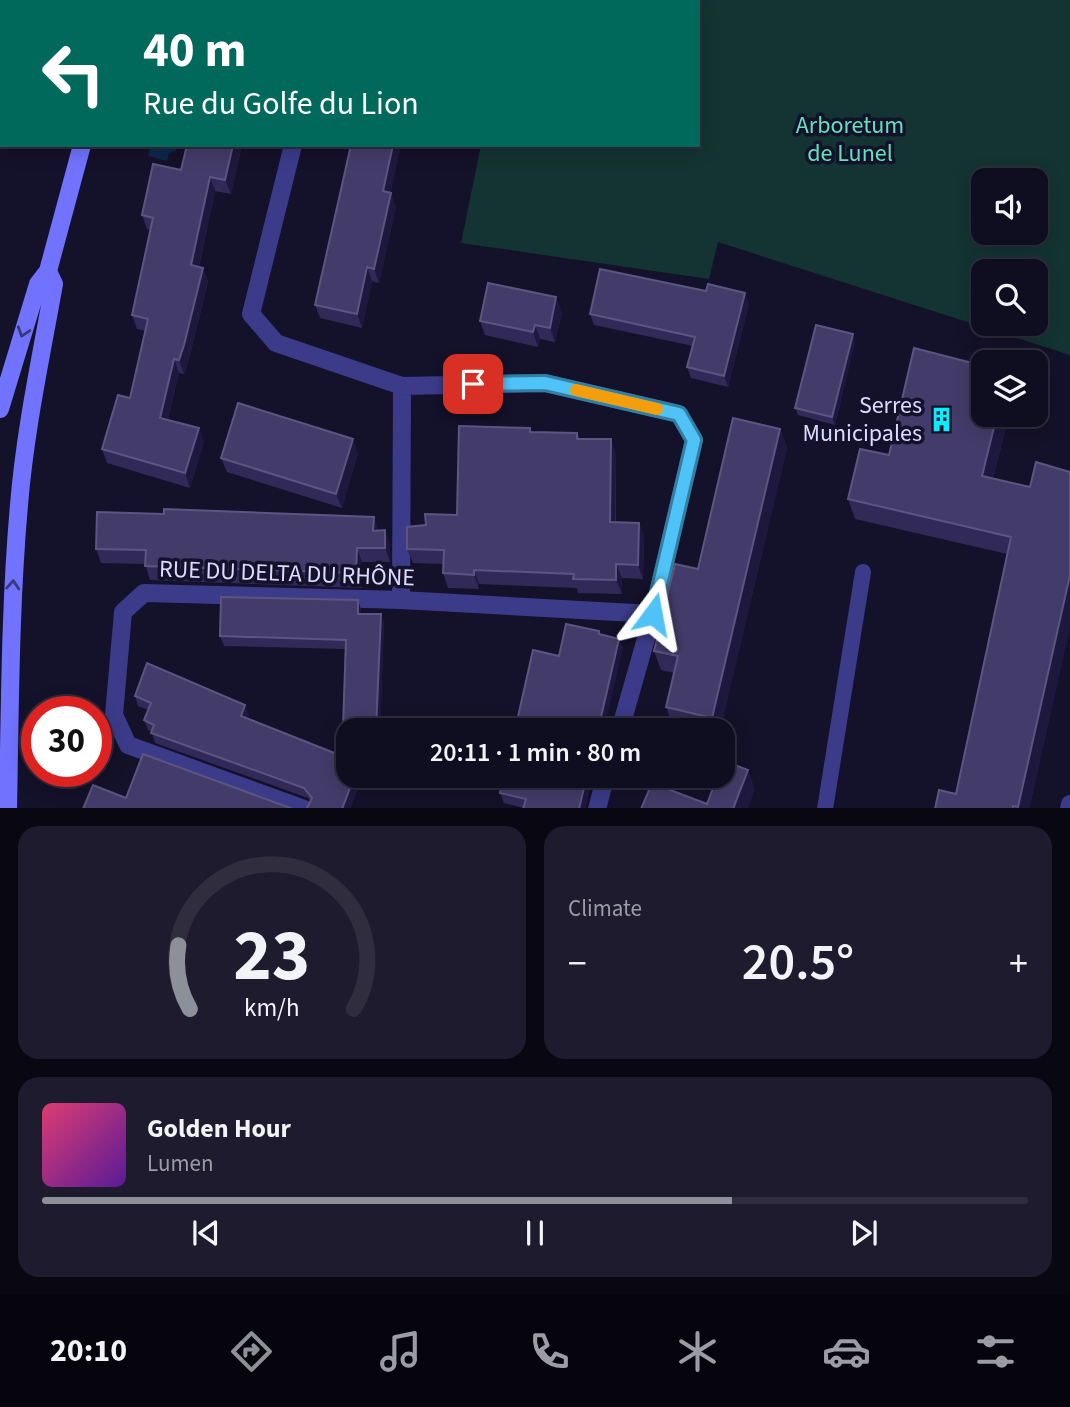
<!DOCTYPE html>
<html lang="en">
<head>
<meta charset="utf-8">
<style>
	body { margin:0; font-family:"Source Sans 3",sans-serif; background:#1d1b2d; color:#f1f3f6; height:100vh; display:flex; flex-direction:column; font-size:26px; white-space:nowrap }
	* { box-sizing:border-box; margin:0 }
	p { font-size:23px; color:#9b9ca5 }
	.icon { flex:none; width:38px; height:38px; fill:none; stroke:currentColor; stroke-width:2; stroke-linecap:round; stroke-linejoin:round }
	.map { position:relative; height:808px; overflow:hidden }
	.side { display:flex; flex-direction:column; gap:18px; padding:18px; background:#080712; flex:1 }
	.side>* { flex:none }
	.guide { position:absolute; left:0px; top:0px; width:700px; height:147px; box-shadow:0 4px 18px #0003,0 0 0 2px #2f2d3e; background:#00695c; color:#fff; overflow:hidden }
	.fabs { position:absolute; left:971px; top:168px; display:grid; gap:14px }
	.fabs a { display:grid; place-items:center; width:77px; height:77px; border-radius:14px; background:#0f0d20; box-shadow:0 4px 18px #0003,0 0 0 2px #2f2d3e; font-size:35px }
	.speed { position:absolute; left:21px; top:696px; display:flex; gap:14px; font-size:35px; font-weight:700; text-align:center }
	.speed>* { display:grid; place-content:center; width:91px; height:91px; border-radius:50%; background:#0f0d20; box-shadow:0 4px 18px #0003,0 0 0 2px #2f2d3e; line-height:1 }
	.speed .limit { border:10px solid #d22; background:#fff; color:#111 }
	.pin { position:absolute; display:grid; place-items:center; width:60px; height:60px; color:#fff; margin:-30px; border-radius:14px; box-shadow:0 4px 10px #0006 }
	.me { position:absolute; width:77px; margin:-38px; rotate:13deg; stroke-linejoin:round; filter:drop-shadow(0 0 5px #0008) }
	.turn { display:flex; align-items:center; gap:24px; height:147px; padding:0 28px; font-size:32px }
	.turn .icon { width:91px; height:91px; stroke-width:2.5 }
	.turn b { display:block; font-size:49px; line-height:60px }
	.big { font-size:52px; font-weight:600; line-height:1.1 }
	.side .widget { flex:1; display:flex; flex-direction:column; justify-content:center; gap:10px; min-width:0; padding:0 24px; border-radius:21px; background:#1d1b2d }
	.side .dial { align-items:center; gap:0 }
	.dial svg { height:182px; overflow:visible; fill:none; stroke:#2f2d3e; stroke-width:7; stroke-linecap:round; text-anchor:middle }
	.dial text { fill:#f1f3f6; stroke:none }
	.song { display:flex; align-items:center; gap:21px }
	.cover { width:84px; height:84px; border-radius:10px; background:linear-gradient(135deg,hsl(340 70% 55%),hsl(270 70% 35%)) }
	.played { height:7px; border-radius:4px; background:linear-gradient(90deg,#8c9099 70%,#2f2d3e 70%) }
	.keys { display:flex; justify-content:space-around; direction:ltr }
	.heat { display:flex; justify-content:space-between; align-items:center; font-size:38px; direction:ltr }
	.side .tiles { flex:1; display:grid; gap:18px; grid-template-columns:1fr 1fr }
	.widget:last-child { grid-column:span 2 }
	.trip { position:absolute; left:336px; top:718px; width:399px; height:70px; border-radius:21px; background:#0f0d20; box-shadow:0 4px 18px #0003,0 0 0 2px #2f2d3e; font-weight:600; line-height:70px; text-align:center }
	.menu { display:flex; height:112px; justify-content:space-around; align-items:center; background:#06050d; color:#9b9ca5 }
	.menu .icon { width:49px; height:49px }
	.menu .on { color:#8c9099 }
	.menu b { font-size:32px; color:#f1f3f6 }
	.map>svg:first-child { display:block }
</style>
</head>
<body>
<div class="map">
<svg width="1070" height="809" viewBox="0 0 1070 809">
	<rect width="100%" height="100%" fill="#14112a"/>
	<!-- green -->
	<path fill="#133432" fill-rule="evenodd" d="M510,0H1070V355L718,242L709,279L461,243L481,145H698V2ZM984,180H1036V233H984ZM984,271H1036V324H984Z"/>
	<!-- water -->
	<path fill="#0d274d" d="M151,145H177L176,151L169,153L167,161L148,156Z"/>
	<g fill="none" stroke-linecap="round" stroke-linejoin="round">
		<!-- lane -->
		<path stroke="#3b3b89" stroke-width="16" d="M825,809L863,572"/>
		<!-- street -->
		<path stroke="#3b3b89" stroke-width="18" d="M328,2V0
			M293,145L251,314L276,343L402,386L545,383L679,414L694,440L653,614L620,730
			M401,600L402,386
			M304,809L128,745L114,715L123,612L144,593L401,600L653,614
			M597,809L606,775
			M1069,809L1070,804"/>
		<!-- secondary -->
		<path stroke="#7173ff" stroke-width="18" d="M128,2L129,0
			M0,409L38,284L48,271L82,145
			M8,809C10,707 10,606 19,505C25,431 41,357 54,284L48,271"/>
	</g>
	<!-- wall -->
	<path fill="#312958" d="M242,145L231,194L215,191L199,267L203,268L208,282L189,359L184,374L179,373L168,420L204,442L190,488L107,463L102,449L130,398L146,331L137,329L132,315L151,230L147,229L142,215L181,170Z
		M349,145H401L390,193L396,207L379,283L372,281L362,328L320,318L315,305L350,149Z
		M706,291L745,293L749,304L728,387L691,378L687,367L693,346L594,325L590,314Z
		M562,312L555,342L540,339L538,347L485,335L480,321Z
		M855,341L835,425L798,415L795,408Z
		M984,415H1009L993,479L1030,487L1070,472V626L1029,809H935L956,794L1007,554L855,519L848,499Z
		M530,428L531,432L577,433L580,439L616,454V522L639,523L644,537L643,579L622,578V594L578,593L577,588L479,584V589L448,588L443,573V564L413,563L407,549L457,515Z
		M780,429L787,448L720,730H688L673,726L666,707L674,673L661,670L654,651L698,569Z
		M358,453L342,508L227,472L221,458Z
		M379,530L390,544V562H362V588L150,580L145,564L101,563L96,549Z
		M358,600L361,610V614H381L384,624L380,730H348V775H363L350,809H306L307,808L310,801L308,798L155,743L152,732L148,730L144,720L148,710L138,706L135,696L249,715L247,718L342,756L345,649L224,646L220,636Z
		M504,775H593L585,809H523L524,808L504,803L500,793Z"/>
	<!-- shaded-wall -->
	<path fill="#1e183e" d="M233,145H242L231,194L225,180Z
		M393,145H401L388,205L383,191Z
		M210,177L215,191L196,279L191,265Z
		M391,193L396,207L379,283L374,269Z
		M367,267L372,281L362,328L357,314Z
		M203,268L208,282L189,359L184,374L179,360Z
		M745,293L749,304L728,387L724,376Z
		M556,297L562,312L555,342L550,328Z
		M535,325L540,339L538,347L533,332Z
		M853,334L855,341L835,425L832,417Z
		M174,359L179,373L165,432L160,418Z
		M997,415H1009L989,495L982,476Z
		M199,428L204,442L190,488L185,473Z
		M780,429L787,448L720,730H716L712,718Z
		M353,439L358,453L342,508L336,494Z
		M611,439L616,454L615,536L610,522Z
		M374,517L379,531H373Z
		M639,523L644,537L643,579L638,565Z
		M385,530L390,544V562L385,548Z
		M357,548L362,562V588L356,573Z
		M616,564L622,578V594L616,580Z
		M474,570L479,584V589L474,575Z
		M1070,575V626L1029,809H1018V807Z
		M358,600L361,610V623L358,614Z
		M381,614L384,624L380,730H376Z
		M619,639L623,648L604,730H598Z
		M245,705L249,715L245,726L241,716Z
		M748,770L755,789L748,809H733Z
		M355,775H363L350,809H342Z
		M587,775H593L585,809H579Z"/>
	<!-- building -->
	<path fill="#433c6a" stroke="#5c5581" stroke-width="2" d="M216,0H259V2H216Z
		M187,145H233L225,180L210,177L191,265L203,268L184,345L179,360L174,359L160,418L199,428L185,473L102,449L118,395L130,398L148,319L132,315L153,218L142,215L153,164L181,170Z
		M351,145H393L383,191L391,193L374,269L367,267L357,314L315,305Z
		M600,269L706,291L708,284L745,293L724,376L687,367L695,337L590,314Z
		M488,283L556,297L550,328L535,325L533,332L480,321Z
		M816,325L853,334L832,417L795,408Z
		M914,348L984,366V415H997L982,476L1030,487L1036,462L1070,472V575L1018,807L1013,806V809H935L939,790L956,794L1011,537L848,499L860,449L889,455Z
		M238,403L353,439L336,494L221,458Z
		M733,418L780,429L712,718L666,707L678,656L654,651L675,564L698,569Z
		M459,426L530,428V432L577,433V439H611L610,522L639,523L638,565L616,564V580L573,579L574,574L474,570V575L443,573L444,550L407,549V527L426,525L425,514L457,515Z
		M164,509L374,517L373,531L385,530V548H357L356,573L145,566L146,550L96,549L97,512L164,514Z
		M221,597L358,600V614H381L376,730H348V775H355L342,809H306L307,808L312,798L304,788L151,733L154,725L144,720L151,703L135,696L147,663L245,705L241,716L342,756L346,640L220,636Z
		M566,624L599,631V634L619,639L598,730H515L533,650L559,656Z
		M143,754L293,809H83L93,785L126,798Z
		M724,761L748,770L733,809H641L652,783L707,804L718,775H723Z
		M504,775H587L579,809H523L526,799L500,793Z"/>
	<!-- one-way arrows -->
	<defs><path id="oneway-chevron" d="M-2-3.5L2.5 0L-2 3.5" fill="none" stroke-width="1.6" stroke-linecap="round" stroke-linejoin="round" transform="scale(1.75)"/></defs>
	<g stroke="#39387f">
		<use href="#oneway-chevron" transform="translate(23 332) rotate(108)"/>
		<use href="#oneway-chevron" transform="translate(13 585) rotate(-86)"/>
	</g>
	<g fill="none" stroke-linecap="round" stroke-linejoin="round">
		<defs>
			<path id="route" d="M473,384L545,383L679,414L694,440L653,614"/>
		</defs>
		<!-- route casing -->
		<use href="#route" stroke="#337fa1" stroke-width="18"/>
		<!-- route -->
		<use href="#route" stroke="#4fc3f7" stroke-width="12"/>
		<!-- slow -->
		<path stroke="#f59e0b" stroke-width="12" d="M576,390L657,409"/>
	</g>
	<!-- icons -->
	<defs>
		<symbol id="building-bare" viewBox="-9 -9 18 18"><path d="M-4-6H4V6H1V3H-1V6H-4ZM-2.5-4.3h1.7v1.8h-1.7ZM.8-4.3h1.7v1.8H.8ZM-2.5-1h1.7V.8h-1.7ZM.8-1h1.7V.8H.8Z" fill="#06efff" stroke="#14112a" stroke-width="2.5" paint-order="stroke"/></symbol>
	</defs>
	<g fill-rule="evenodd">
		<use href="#building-bare" x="924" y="402" width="35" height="35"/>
	</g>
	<g text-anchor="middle" stroke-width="7" stroke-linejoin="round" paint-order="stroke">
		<!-- park labels -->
		<g font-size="24" fill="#63e1bd" stroke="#14112a">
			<text x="850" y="133">Arboretum<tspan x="850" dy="28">de Lunel</tspan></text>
		</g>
		<!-- poi labels -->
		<g font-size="24" fill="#dddaff" stroke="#14112a" text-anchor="end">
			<text x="922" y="413">Serres<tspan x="922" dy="28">Municipales</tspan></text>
		</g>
		<!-- street labels -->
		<g font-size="24" fill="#dddaff" stroke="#14112a">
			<text transform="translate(287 573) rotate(2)" y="8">RUE DU DELTA DU RHÔNE</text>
		</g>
	</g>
</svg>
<div class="fabs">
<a><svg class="icon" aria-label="sound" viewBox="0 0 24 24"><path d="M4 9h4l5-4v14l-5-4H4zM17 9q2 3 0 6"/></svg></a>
<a><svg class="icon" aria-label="search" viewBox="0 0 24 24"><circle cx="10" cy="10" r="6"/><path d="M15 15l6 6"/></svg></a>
<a><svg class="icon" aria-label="layers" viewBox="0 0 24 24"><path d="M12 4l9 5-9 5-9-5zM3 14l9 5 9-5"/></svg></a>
</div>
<div class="speed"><div class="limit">30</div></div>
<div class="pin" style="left:473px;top:384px;background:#d93025"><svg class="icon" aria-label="arrive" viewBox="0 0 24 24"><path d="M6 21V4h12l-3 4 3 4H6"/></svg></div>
<svg class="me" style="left:653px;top:614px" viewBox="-20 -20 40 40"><path d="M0-17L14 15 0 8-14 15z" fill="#4fc3f7" stroke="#fff" stroke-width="4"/></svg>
<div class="trip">20:11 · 1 min · 80 m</div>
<div class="guide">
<div class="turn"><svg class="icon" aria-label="left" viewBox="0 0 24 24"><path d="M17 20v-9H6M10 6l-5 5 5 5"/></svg><div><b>40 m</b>Rue du Golfe du Lion</div></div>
</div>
</div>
<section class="side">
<div class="tiles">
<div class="widget dial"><svg viewBox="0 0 100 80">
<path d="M14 69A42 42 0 1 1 86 69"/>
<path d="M14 69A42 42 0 0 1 9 41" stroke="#8c9099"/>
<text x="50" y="56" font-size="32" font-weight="700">23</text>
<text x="50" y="72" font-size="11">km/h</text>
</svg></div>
<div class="widget"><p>Climate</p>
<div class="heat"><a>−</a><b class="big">20.5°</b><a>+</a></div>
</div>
<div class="widget">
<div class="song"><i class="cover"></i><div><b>Golden Hour</b><p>Lumen</p></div></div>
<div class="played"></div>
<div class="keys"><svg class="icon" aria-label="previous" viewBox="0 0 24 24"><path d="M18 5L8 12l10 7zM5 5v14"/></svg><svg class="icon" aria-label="pause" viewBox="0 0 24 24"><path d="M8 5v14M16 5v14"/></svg><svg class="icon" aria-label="next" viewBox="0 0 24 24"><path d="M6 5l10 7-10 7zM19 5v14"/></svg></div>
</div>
</div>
</section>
<nav class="menu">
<b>20:10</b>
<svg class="icon on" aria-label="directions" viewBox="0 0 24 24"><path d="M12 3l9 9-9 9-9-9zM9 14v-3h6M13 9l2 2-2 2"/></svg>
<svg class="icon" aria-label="music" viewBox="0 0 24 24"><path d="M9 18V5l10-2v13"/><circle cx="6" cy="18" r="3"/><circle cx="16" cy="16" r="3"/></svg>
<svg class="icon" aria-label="phone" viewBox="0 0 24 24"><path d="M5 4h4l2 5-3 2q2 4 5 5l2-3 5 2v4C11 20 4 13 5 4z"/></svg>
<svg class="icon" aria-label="climate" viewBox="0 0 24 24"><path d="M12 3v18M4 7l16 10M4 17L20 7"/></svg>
<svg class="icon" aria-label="car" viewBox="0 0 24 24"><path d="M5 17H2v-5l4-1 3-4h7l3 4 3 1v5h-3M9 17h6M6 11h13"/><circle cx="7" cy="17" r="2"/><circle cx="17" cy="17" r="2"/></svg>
<svg class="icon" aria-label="filters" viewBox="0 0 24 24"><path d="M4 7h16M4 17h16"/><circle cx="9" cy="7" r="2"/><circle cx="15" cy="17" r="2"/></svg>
</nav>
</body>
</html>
